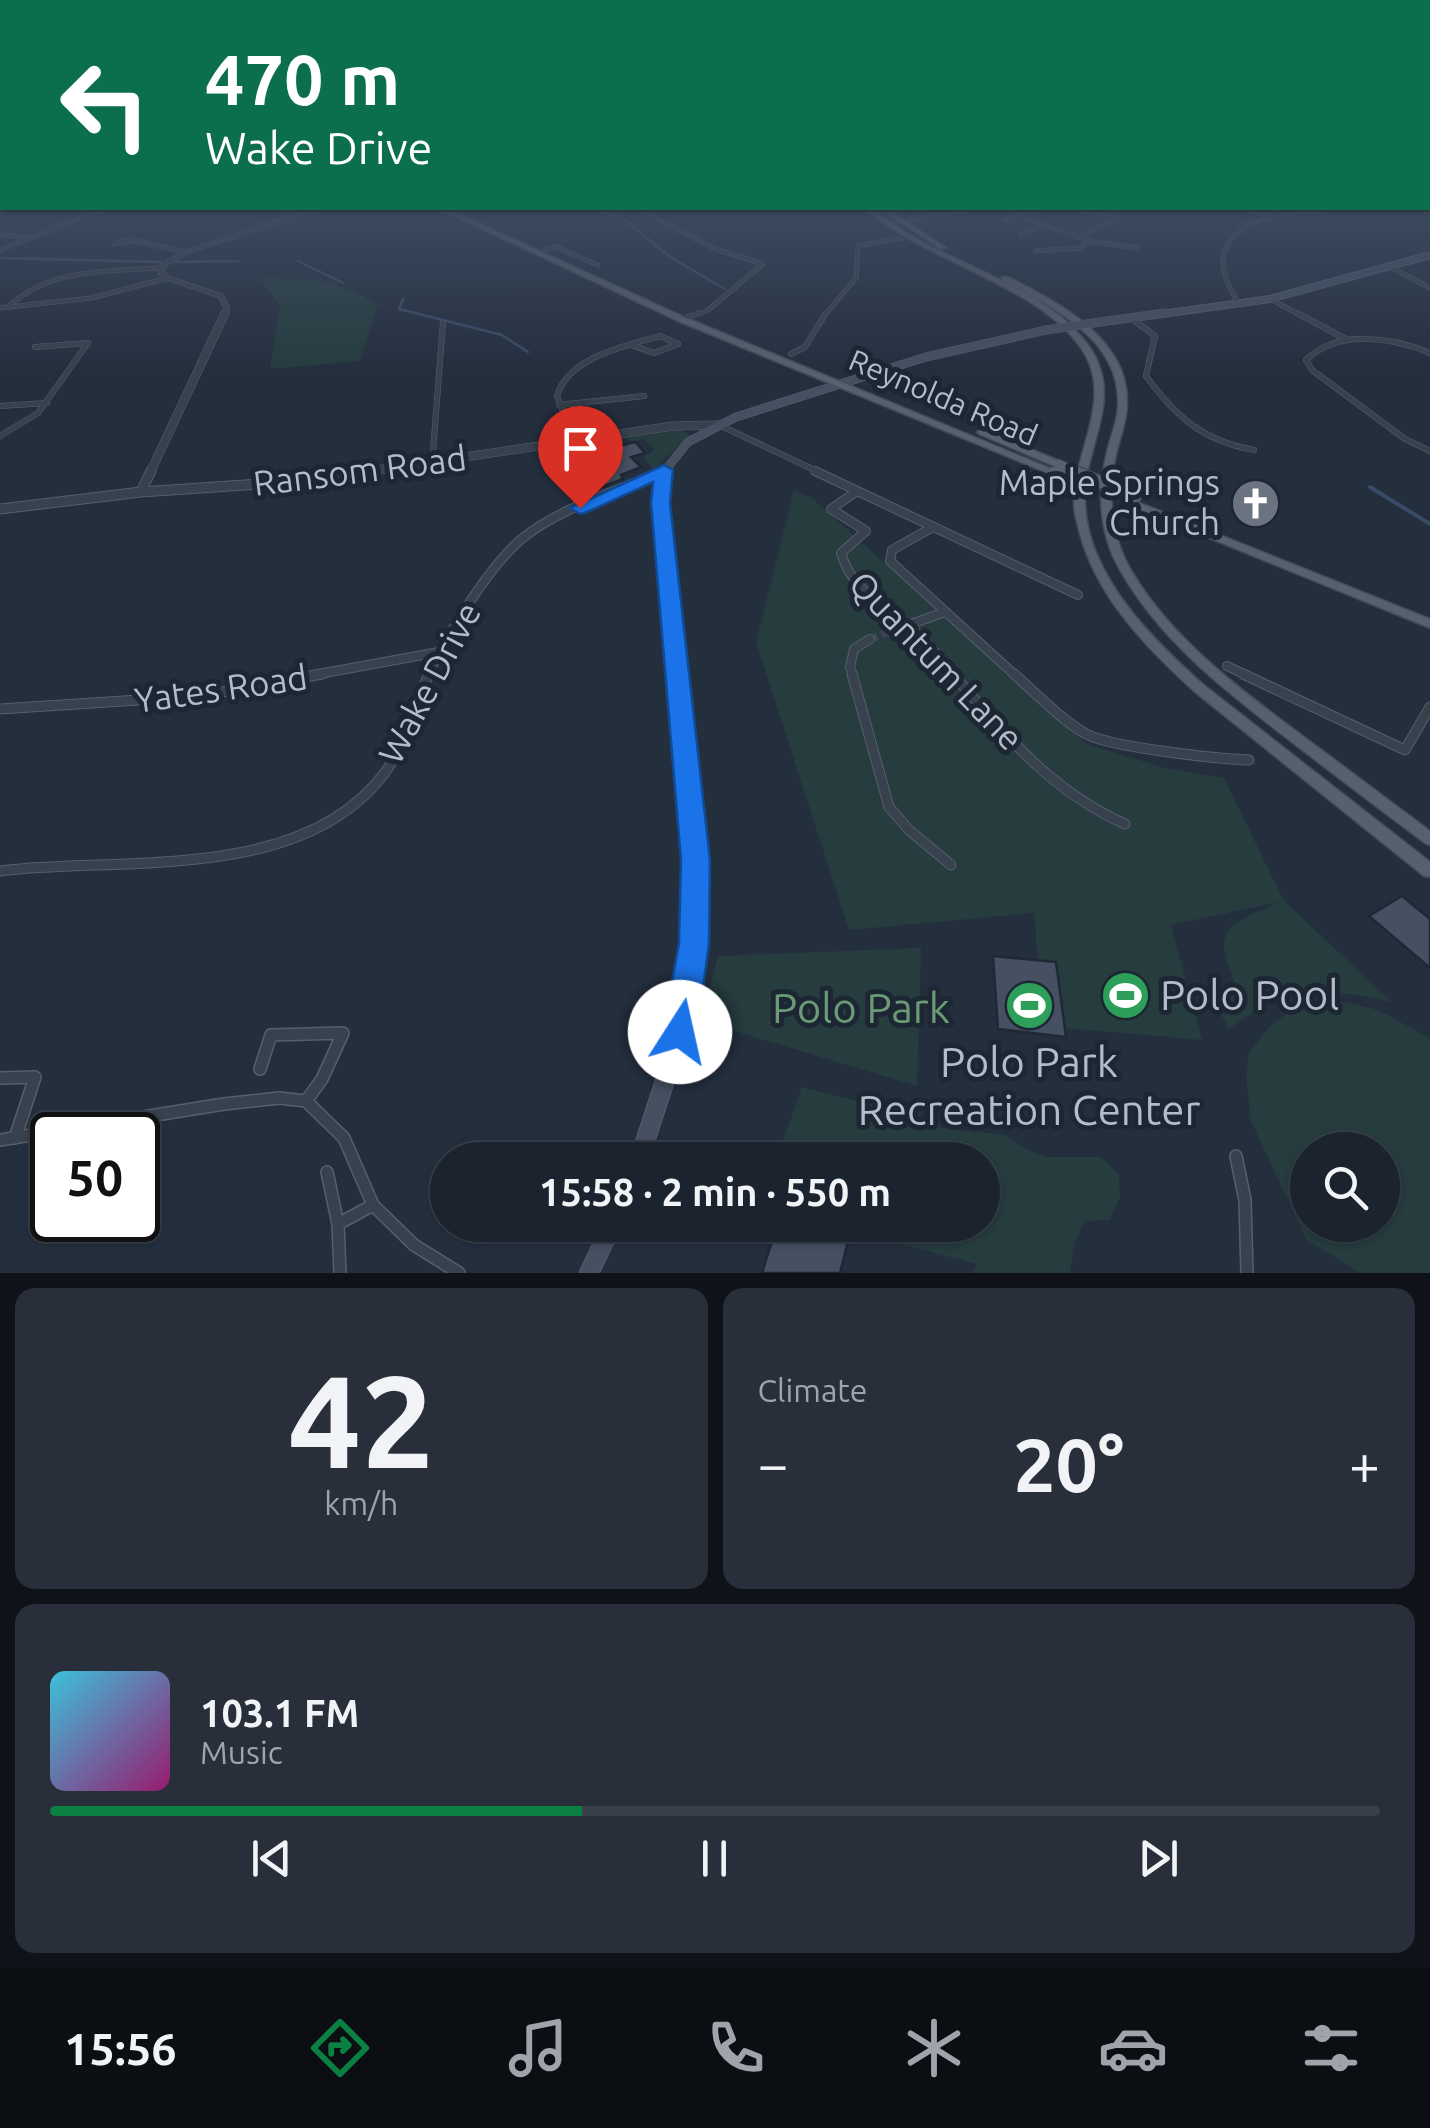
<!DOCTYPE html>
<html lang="en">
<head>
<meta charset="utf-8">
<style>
	body { margin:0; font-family:Ubuntu,sans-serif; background:#282f3a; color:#f1f3f6; height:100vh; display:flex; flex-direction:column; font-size:38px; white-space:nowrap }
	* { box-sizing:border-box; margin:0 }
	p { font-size:32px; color:#a0a4aa }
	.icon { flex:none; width:55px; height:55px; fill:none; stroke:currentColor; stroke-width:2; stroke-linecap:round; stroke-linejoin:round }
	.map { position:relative; height:1273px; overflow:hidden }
	.sheet { display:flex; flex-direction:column; gap:15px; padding:15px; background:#0f1319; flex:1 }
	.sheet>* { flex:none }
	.guide { position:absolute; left:0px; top:0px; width:1430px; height:210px; box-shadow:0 2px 8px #0004,0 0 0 2px #39404a; background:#0b6e4f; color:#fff; overflow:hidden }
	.tools { position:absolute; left:1290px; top:1132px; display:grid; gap:20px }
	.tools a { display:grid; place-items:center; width:110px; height:110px; border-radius:50%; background:#1b232e; box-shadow:0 2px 8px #0004,0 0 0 2px #39404a; font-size:50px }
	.speed { position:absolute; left:30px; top:1112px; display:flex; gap:20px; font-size:50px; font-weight:700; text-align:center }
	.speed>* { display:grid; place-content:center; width:130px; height:130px; border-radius:50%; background:#1b232e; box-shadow:0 2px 8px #0004,0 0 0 2px #39404a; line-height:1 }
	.speed .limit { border:5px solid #111; border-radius:15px; background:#fff; color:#111 }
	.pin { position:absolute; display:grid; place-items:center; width:85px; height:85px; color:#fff; margin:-102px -42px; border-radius:50% 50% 50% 0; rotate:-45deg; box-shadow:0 0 10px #0007 }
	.pin .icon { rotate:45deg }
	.me { position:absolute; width:110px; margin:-55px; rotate:10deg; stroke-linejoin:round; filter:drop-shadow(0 0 8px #0008) }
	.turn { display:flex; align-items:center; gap:35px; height:210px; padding:0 40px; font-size:45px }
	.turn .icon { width:130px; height:130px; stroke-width:2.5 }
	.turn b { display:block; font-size:70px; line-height:85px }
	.big { font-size:75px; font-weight:700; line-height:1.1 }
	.sheet .card { flex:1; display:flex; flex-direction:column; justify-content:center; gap:15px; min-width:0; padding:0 35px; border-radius:20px; background:#282f3a }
	.sheet .dial { align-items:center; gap:0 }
	.dial b { font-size:130px; line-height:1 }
	.song { display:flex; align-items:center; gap:30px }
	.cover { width:120px; height:120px; border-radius:15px; background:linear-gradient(135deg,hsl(190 70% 55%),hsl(320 70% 35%)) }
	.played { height:10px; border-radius:5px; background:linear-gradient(90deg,#0b8043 40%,#39404a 40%) }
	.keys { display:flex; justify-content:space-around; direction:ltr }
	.heat { display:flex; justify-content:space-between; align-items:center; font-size:55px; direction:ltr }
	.sheet .tiles { flex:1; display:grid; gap:15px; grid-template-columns:1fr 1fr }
	.card:last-child { grid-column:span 2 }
	.trip { position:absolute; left:430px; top:1142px; width:570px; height:100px; border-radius:50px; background:#1b232e; box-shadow:0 2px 8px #0004,0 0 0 2px #39404a; font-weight:700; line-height:100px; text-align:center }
	.tab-bar { display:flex; height:160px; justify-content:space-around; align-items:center; background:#0b0e12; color:#a0a4aa }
	.tab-bar .icon { width:70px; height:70px }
	.tab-bar .selected { color:#0b8043 }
	.tab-bar b { font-size:45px; color:#f1f3f6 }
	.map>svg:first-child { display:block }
</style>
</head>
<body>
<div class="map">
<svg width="1430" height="1273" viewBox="0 0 1430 1273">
	<rect width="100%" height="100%" fill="#242f3e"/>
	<!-- green -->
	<path fill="#263c3f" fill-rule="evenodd" d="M259,277L332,282L378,304L360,361L270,369L280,306Z
		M681,429L690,435L654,469L643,458L655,449L643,439L632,442L627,437Z
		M794,490L812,498L1087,744L1165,768L1224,778L1284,901L1392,1002C1316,987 1294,982 1229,1029L1218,1009L1234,984C1232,971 1224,956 1224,945C1225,918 1262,913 1278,902L1171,925L1202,1040L1065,1028L1056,963L1038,961L1034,913L849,930L756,642Z
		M921,948L917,1086L701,1021L718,956Z
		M1346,1002L1378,1010L1430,1038V1273H1360L1306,1239L1251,1121L1246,1078L1249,1052L1272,1024L1291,1011ZM1382,1150V1225H1308V1150Z
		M802,1087L937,1121L942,1128L1005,1135L1029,1151L1049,1157H1101L1119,1175L1120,1197L1110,1220L1085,1221L1074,1243L1070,1273H973L977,1264L892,1242L881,1225H982V1160L777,1158Z"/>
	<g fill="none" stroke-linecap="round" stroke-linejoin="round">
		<!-- stream-far1 -->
		<path stroke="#394c67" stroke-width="2.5" d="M593,208L624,219L670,257L725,289
			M0,258L161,262
			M298,261L343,283
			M173,262L238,261
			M403,299L399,309L502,335L528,352"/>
		<!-- stream -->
		<path stroke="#394c67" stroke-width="4" d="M1370,487L1430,524"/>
	</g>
	<!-- building -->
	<path fill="#455162" stroke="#1f2835" stroke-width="2.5" d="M635,442L645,453L631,457L641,467L621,475L623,479L577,496L563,480L578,475L563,461Z
		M1402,896L1430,919V968L1369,916Z
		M993,956L1056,962L1066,1037L998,1029Z
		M777,1225H852L840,1273H762Z"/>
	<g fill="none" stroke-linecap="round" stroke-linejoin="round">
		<!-- minor-tunnel -->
		<path stroke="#3a4453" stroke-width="8" stroke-dasharray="8 4" stroke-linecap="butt" d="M870,639L894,630"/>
		<defs>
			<path id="minor-far4" d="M637,208L715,249L763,264
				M1077,208L1118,219L1077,237
				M1244,208L1270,216
				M1019,216L1090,241L1137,248
				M1005,220L1040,208
				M899,221L981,208
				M0,234L28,238
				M1021,234L1044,226
				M136,241L114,244L128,239L186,252
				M0,250L105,208
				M545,250L556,247L598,265
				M1036,251L1080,248L1090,241
				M1389,266L1430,288
				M1270,299L1302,316
				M1239,304C1167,192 1361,211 1417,208
				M8,307C50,268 107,271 161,268
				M0,308L91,298L168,278
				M692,316L707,311L763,264
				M824,316L856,278L858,246L907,237"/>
			<path id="minor-far3" d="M1297,313L1346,339
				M1131,318L1155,336L1146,376C1176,417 1203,441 1254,450
				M681,319L700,313
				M1430,353C1392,337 1338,329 1306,360L1312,370L1405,439L1430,451
				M791,354L805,347L826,313
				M559,405L644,396
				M0,406L47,403
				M719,425L821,473
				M0,436L38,413L88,343L35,347
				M574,440L557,396C568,357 626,346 660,336L678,344L654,353L631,345
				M432,464L443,323
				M657,473L664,470"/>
			<path id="minor-far2" d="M815,471L1078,595
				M857,491L831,509L866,531L841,553C852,591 883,604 912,628C928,642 942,660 956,676
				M933,527L892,550L890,561L1016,676
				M894,630L945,612
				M1227,666L1248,676
				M308,676L439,652
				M428,676C445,637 491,563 524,537C562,507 618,491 662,471
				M853,676L850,667L854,649L870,639"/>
			<path id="minor-far1" d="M852,674L889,807L909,830L951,865
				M953,674C1004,734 1052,792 1125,824
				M1014,674C1037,694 1059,718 1086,734C1110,747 1218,759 1249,760
				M1243,674L1405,750L1430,707
				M0,709L200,696L322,674
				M0,871C122,856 304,884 386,771C405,744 416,704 429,674"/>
			<path id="minor" d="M260,1069L271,1035L343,1033L322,1079L306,1101
				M0,1078L35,1077L15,1138
				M0,1140L224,1104L279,1098L306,1101L344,1138L373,1205L414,1245L459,1273
				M1236,1156L1245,1200L1247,1273
				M327,1172L338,1224L373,1205
				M338,1224L340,1273"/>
			<path id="tertiary-far2" d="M224,316L227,309L221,296L168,278L161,273L163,265L186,252L319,208"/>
			<path id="tertiary-far1" d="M150,473L225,313
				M357,473L673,426L719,425"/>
			<path id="tertiary" d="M141,492L151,471
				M0,509L141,492L305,481L374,471"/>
			<path id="secondary-far4" d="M1147,316L1270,299L1430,255"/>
			<path id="secondary-far3" d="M1100,322L1165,313
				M663,473L688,442L736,417L926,357L1046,330"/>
			<path id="secondary-far2" d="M664,471L659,492L678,676"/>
			<path id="secondary-far1" d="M677,674L696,860L693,937"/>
			<path id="secondary" d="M639,1160L675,1050L693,935
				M589,1273L612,1225"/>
			<path id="primary" d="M438,208H445L684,317L1059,472L1058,474H1050L678,321Z
				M864,208H870C889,221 907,234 928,245C980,272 1052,296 1088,345C1126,397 1084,445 1085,499C1085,574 1153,640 1205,686L1430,862V877L1424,876L1195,692C1148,649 1102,603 1082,541C1078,526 1073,512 1074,496C1077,446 1114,396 1081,348C1038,285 924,261 864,208Z
				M879,208H886L946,248L941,249Z
				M1002,277H1008C1057,302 1129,338 1127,403C1127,421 1120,437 1116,455C1107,495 1111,537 1132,572C1175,643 1243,691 1308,740C1349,770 1389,801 1430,831V845L1425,843C1382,811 1340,779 1297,746C1231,695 1162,644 1120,570C1099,534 1097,492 1107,452C1111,435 1119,418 1118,400C1118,338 1050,305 1002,281Z
				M982,429L1062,462L1063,464L1058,467L1054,466L979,434L977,432Z
				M1130,499L1430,619V628L1126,504L1125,502Z"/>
		</defs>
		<!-- minor-far4 casing -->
		<use href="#minor-far4" stroke="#565f6c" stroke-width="5"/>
		<!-- minor-far3 casing -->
		<use href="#minor-far3" stroke="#565f6c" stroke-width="6"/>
		<!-- minor-far2 casing -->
		<use href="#minor-far2" stroke="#565f6c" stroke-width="10"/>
		<!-- minor-far1 casing -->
		<use href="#minor-far1" stroke="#565f6c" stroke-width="11"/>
		<!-- minor casing -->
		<use href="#minor" stroke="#565f6c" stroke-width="14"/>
		<!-- tertiary-far2 casing -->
		<use href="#tertiary-far2" stroke="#565f6c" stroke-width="6"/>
		<!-- tertiary-far1 casing -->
		<use href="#tertiary-far1" stroke="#565f6c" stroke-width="9"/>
		<!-- tertiary casing -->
		<use href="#tertiary" stroke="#565f6c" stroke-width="11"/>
		<!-- secondary-far4 casing -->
		<use href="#secondary-far4" stroke="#565f6c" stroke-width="8"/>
		<!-- secondary-far3 casing -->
		<use href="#secondary-far3" stroke="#565f6c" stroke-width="9"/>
		<!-- secondary-far2 casing -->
		<use href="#secondary-far2" stroke="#565f6c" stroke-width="12"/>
		<!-- secondary-far1 casing -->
		<use href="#secondary-far1" stroke="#565f6c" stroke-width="16"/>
		<!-- secondary casing -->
		<use href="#secondary" stroke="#565f6c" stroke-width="20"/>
		<!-- primary casing -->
		<use href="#primary" stroke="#414a57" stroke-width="3"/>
		<!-- minor-far4 -->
		<use href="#minor-far4" stroke="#38414e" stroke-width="4"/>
		<!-- minor-far3 -->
		<use href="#minor-far3" stroke="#38414e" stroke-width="5"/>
		<!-- minor-far2 -->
		<use href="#minor-far2" stroke="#38414e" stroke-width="8"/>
		<!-- minor-far1 -->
		<use href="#minor-far1" stroke="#38414e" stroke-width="9"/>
		<!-- minor -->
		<use href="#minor" stroke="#38414e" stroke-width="11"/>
		<!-- tertiary-far2 -->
		<use href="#tertiary-far2" stroke="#38414e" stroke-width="5"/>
		<!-- tertiary-far1 -->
		<use href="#tertiary-far1" stroke="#38414e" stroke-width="8"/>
		<!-- tertiary -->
		<use href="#tertiary" stroke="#38414e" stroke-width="9"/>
		<!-- secondary-far4 -->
		<use href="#secondary-far4" stroke="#465061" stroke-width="6"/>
		<!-- secondary-far3 -->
		<use href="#secondary-far3" stroke="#465061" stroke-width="8"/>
		<!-- secondary-far2 -->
		<use href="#secondary-far2" stroke="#465061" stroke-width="10"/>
		<!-- secondary-far1 -->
		<use href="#secondary-far1" stroke="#465061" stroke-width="14"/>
		<!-- secondary -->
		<use href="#secondary" stroke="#465061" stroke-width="18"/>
		<!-- primary -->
		<use href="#primary" fill="#56606e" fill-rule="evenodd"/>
		<defs>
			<path id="secondary-bridge" d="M1046,330L1100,322"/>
			<path id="primary-bridge-far1" d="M1058,464L1080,473"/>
			<path id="primary-bridge" d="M1074,471L1136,497
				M1054,472L1079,482"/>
		</defs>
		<!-- secondary-bridge casing -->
		<use href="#secondary-bridge" stroke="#565f6c" stroke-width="9" stroke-linecap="butt"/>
		<!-- primary-bridge-far1 casing -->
		<use href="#primary-bridge-far1" stroke="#414a57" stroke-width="10" stroke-linecap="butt"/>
		<!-- primary-bridge casing -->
		<use href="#primary-bridge" stroke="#414a57" stroke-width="14" stroke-linecap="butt"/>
		<!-- secondary-bridge -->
		<use href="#secondary-bridge" stroke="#465061" stroke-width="8"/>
		<!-- primary-bridge-far1 -->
		<use href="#primary-bridge-far1" stroke="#56606e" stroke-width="9"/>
		<!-- primary-bridge -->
		<use href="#primary-bridge" stroke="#56606e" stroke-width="11"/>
	</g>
	<!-- sky -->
	<linearGradient id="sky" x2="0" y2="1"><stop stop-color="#141a22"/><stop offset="0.52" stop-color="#3f4d63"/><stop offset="1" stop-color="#3f4d63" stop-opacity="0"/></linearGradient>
	<rect width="1430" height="370" fill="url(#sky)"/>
	<!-- route -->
	<path fill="#1a73e8" stroke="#114b97" stroke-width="2.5" d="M664,465L673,470L670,503L710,860L709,943L697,1032L692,1042L680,1047L668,1042L663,1032L679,943L681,860L651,503L653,482L587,512L580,514L570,508Z"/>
	<!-- icons -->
	<defs>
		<symbol id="church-disc" viewBox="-11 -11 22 22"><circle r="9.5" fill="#6b7280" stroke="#1d2633"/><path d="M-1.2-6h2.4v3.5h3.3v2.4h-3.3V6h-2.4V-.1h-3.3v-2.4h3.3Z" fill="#fff"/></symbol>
		<symbol id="stadium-disc" viewBox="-11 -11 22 22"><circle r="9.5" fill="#2e9e5b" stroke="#1d2633"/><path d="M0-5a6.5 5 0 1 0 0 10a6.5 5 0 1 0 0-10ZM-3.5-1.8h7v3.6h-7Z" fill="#fff"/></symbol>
	</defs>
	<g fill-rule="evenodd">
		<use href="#church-disc" x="1228" y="476" width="55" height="55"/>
		<use href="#stadium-disc" x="1098" y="968" width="55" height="55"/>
		<use href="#stadium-disc" x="1002" y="978" width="55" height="55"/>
	</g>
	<g text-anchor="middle" stroke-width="10" stroke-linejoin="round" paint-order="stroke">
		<!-- far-street labels -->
		<g font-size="30" fill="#b4bcc9" stroke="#1d2633">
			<text transform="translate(943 398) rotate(23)" y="10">Reynolda Road</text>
		</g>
		<!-- street labels -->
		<g font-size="35" fill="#b4bcc9" stroke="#1d2633">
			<text transform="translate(360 471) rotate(-7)" y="12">Ransom Road</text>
			<text transform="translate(936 661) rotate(46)" y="12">Quantum Lane</text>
			<text transform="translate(430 683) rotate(-62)" y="12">Wake Drive</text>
			<text transform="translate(221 689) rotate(-8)" y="12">Yates Road</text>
		</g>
		<!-- poi labels -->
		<g font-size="35" fill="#b4bcc9" stroke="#1d2633" text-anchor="end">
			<text x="1220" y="495">Maple Springs<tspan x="1220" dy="40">Church</tspan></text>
		</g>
		<!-- near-poi labels -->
		<g font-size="42" fill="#b4bcc9" stroke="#1d2633" text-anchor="start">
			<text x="1160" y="1010">Polo Pool</text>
			<text x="1029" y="1077" text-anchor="middle">Polo Park<tspan x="1029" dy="48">Recreation Center</tspan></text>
		</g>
		<!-- near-park labels -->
		<g font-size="42" fill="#6b9a76" stroke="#1d2633">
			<text x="861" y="1023">Polo Park</text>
		</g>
	</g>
</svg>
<div class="tools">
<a><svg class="icon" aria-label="search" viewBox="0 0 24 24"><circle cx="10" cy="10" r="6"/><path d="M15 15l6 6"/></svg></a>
</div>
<div class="speed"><div class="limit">50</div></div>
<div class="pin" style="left:580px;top:508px;background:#d93025"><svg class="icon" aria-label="arrive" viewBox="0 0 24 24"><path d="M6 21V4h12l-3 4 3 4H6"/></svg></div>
<svg class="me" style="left:680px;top:1032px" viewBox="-20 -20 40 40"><circle r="19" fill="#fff"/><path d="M0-13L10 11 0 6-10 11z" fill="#1a73e8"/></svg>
<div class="trip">15:58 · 2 min · 550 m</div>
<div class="guide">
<div class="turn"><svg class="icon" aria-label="left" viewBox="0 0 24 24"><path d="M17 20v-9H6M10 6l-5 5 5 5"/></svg><div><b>470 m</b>Wake Drive</div></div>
</div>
</div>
<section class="sheet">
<div class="tiles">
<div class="card dial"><b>42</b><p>km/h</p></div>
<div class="card"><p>Climate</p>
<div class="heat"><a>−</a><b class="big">20°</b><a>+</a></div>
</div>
<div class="card">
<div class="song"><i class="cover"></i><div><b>103.1 FM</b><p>Music</p></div></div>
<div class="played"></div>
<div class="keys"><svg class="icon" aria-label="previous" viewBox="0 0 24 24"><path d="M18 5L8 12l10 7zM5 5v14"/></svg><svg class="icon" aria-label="pause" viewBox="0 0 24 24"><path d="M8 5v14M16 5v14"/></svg><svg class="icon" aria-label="next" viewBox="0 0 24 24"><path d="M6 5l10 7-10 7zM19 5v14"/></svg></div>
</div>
</div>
</section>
<nav class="tab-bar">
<b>15:56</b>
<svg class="icon selected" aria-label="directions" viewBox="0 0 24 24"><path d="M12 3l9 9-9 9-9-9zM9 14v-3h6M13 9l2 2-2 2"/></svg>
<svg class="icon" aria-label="music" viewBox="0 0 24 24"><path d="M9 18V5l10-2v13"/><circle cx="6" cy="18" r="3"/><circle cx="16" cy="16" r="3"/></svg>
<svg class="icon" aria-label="phone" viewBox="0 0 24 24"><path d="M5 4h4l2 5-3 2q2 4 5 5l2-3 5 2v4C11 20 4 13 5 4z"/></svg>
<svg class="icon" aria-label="climate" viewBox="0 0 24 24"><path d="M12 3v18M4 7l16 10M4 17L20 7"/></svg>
<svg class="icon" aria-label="car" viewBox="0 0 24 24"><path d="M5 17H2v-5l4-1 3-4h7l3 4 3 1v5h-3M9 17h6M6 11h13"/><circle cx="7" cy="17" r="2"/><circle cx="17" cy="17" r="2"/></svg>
<svg class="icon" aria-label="filters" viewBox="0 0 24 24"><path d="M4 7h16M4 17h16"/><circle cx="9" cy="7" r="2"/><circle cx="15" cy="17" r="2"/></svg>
</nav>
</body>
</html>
